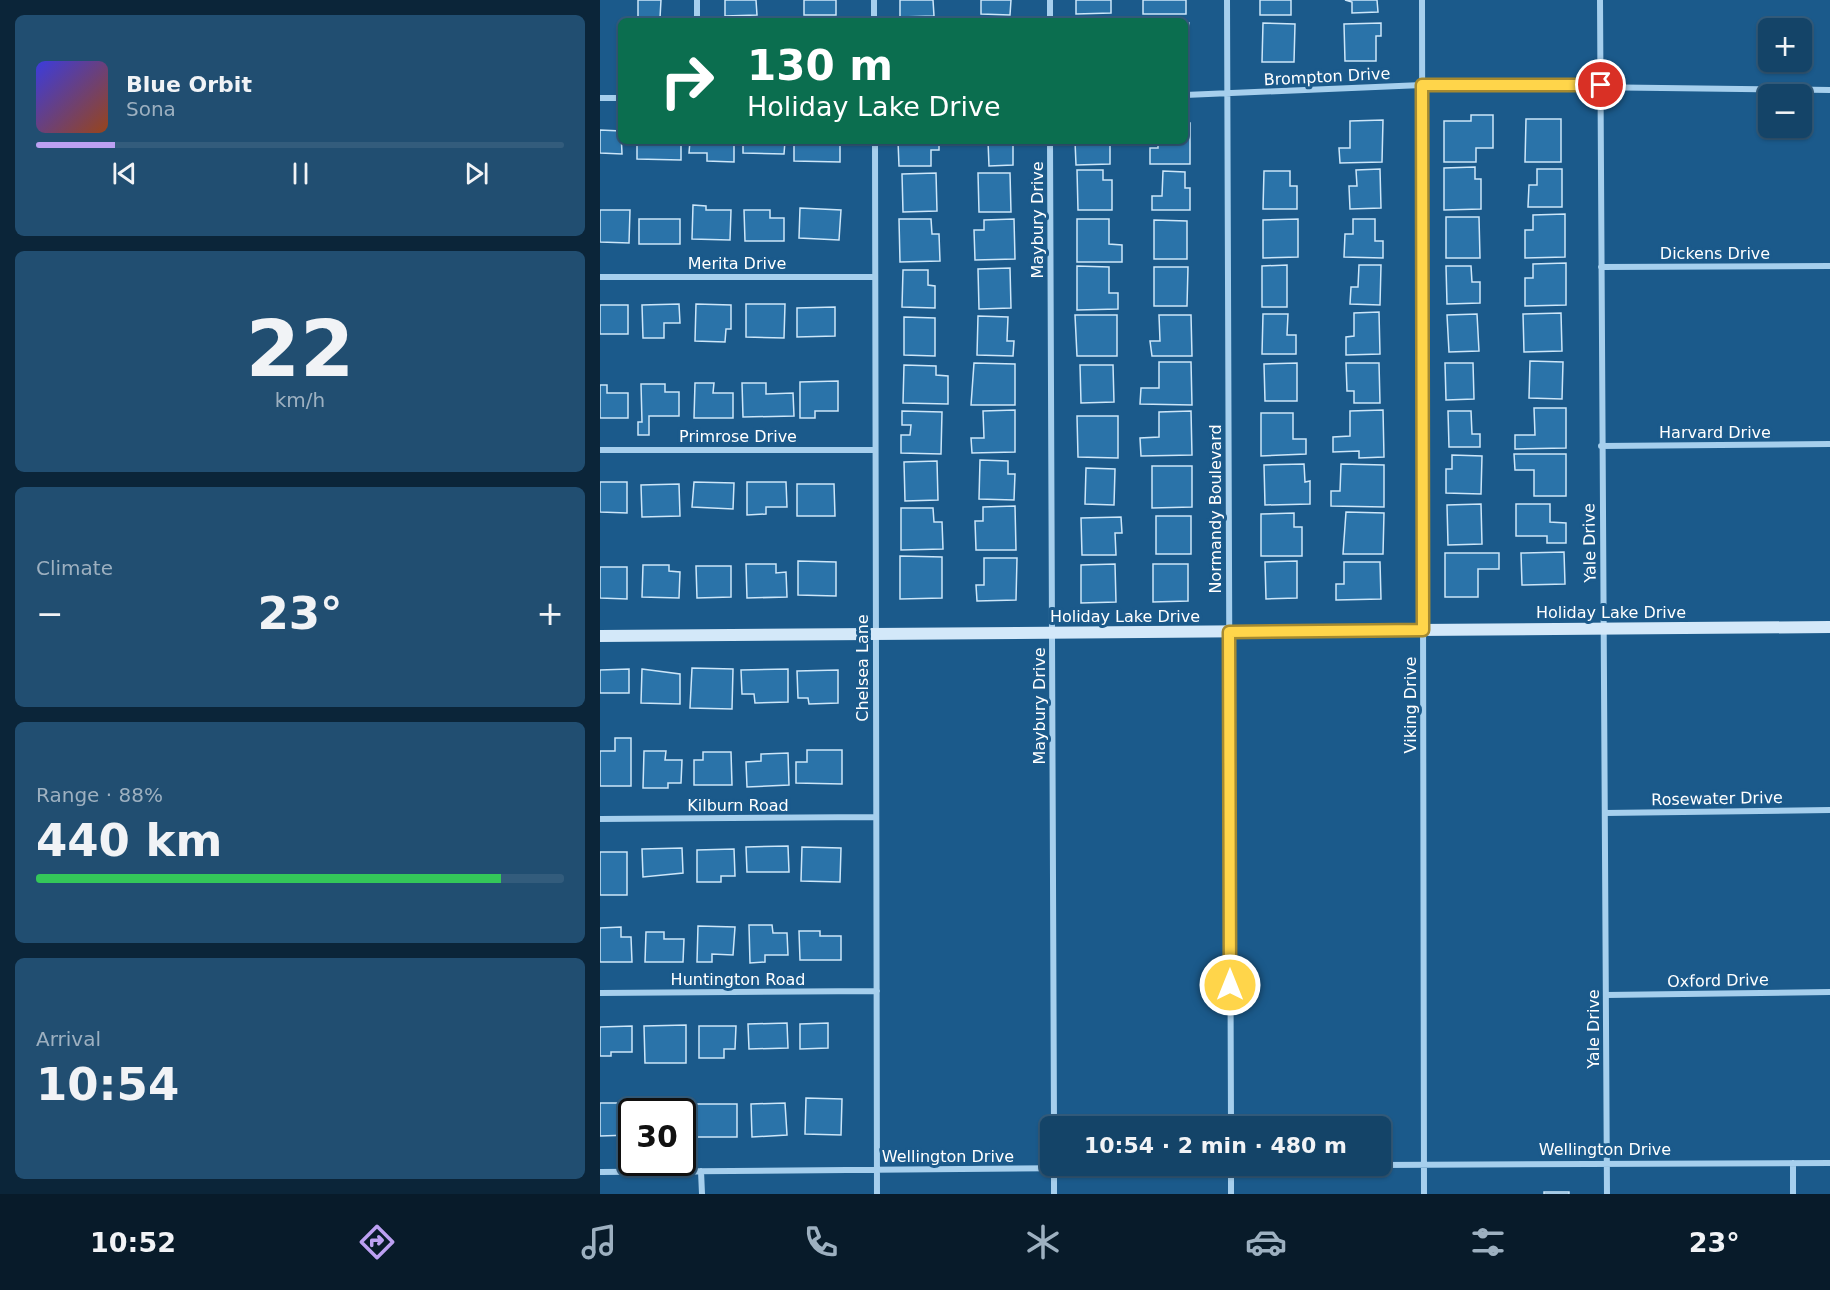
<!DOCTYPE html>
<html lang="en">
<head>
<meta charset="utf-8">
<style>
	body { margin:0; font-family:"DejaVu Sans",sans-serif; background:#214e71; color:#f1f3f6; height:100vh; display:flex; flex-direction:column; font-size:22px; white-space:nowrap }
	* { box-sizing:border-box; margin:0 }
	p { font-size:20px; color:#9db0c0 }
	.icon { flex:none; width:33px; height:33px; fill:none; stroke:currentColor; stroke-width:2; stroke-linecap:round; stroke-linejoin:round }
	.map { position:relative; flex:1; overflow:hidden }
	.side { display:flex; flex-direction:column; gap:15px; padding:15px; background:#0b2539; width:600px }
	.side>* { flex:none }
	.top-card { position:absolute; left:18px; top:18px; width:570px; height:126px; border-radius:9px; box-shadow:0 2px 4px #0004,0 0 0 2px #335c7c; background:#0b6e4f; color:#fff; overflow:hidden }
	.fabs { position:absolute; left:1158px; top:18px; display:grid; gap:12px }
	.fabs a { display:grid; place-items:center; width:54px; height:54px; border-radius:9px; background:#144468; box-shadow:0 2px 4px #0004,0 0 0 2px #335c7c; font-size:30px }
	.speed { position:absolute; left:18px; top:1098px; display:flex; gap:12px; font-size:30px; font-weight:700; text-align:center }
	.speed>* { display:grid; place-content:center; width:78px; height:78px; border-radius:50%; background:#144468; box-shadow:0 2px 4px #0004,0 0 0 2px #335c7c; line-height:1 }
	.speed .limit { border:3px solid #111; border-radius:9px; background:#fff; color:#111 }
	.pin { position:absolute; display:grid; place-items:center; width:51px; height:51px; color:#fff; margin:-26px; border:3px solid #fff; border-radius:50%; box-shadow:0 2px 6px #0007 }
	.me { position:absolute; width:66px; margin:-33px; rotate:0deg; stroke-linejoin:round; filter:drop-shadow(0 0 4px #0008) }
	.turn { display:flex; align-items:center; gap:21px; height:126px; padding:0 30px; font-size:27px }
	.turn .icon { width:78px; height:78px; stroke-width:2.5 }
	.turn b { display:block; font-size:42px; line-height:51px }
	.big { font-size:45px; font-weight:700; line-height:1.1 }
	.side .tile { flex:1; display:flex; flex-direction:column; justify-content:center; gap:9px; min-width:0; padding:0 21px; border-radius:9px; background:#214e71 }
	.side .dial { align-items:center; gap:0 }
	.dial b { font-size:78px; line-height:1 }
	.song { display:flex; align-items:center; gap:18px }
	.cover { width:72px; height:72px; border-radius:9px; background:linear-gradient(135deg,hsl(240 70% 55%),hsl(20 70% 35%)) }
	.played { height:6px; border-radius:3px; background:linear-gradient(90deg,#bca0f2 15%,#335c7c 15%) }
	.keys { display:flex; justify-content:space-around; direction:ltr }
	.heat { display:flex; justify-content:space-between; align-items:center; font-size:33px; direction:ltr }
	.charge { height:9px; border-radius:4px; background:linear-gradient(90deg,#34c759 88%,#335c7c 0) }
	.trip { position:absolute; left:440px; top:1116px; width:351px; height:60px; border-radius:9px; background:#144468; box-shadow:0 2px 4px #0004,0 0 0 2px #335c7c; font-weight:700; line-height:60px; text-align:center }
	.tab-bar { display:flex; height:96px; justify-content:space-around; align-items:center; background:#081b2a; color:#9db0c0 }
	.tab-bar .icon { width:42px; height:42px }
	.tab-bar .active { color:#bca0f2 }
	.tab-bar b { font-size:27px; color:#f1f3f6 }
	main { display:flex; flex:1; min-height:0 }
	.map>svg:first-child { display:block }
</style>
</head>
<body>
<main>
<section class="side">
<div class="tile">
<div class="song"><i class="cover"></i><div><b>Blue Orbit</b><p>Sona</p></div></div>
<div class="played"></div>
<div class="keys"><svg class="icon" aria-label="previous" viewBox="0 0 24 24"><path d="M18 5L8 12l10 7zM5 5v14"/></svg><svg class="icon" aria-label="pause" viewBox="0 0 24 24"><path d="M8 5v14M16 5v14"/></svg><svg class="icon" aria-label="next" viewBox="0 0 24 24"><path d="M6 5l10 7-10 7zM19 5v14"/></svg></div>
</div>
<div class="tile dial"><b>22</b><p>km/h</p></div>
<div class="tile"><p>Climate</p>
<div class="heat"><a>−</a><b class="big">23°</b><a>+</a></div>
</div>
<div class="tile"><p>Range · 88%</p><b class="big">440 km</b><div class="charge"></div></div>
<div class="tile"><p>Arrival</p><b class="big">10:54</b></div>
</section>
<div class="map">
<svg width="1230" height="1194" viewBox="0 0 1230 1194">
	<rect width="100%" height="100%" fill="#1b5a8b"/>
	<!-- building -->
	<path fill="#2a73a9" stroke="#cce6f9" stroke-width="1.5" d="M38,0H61L60,18L38,17Z
		M125,0H156L157,15L125,16Z
		M204,0H236V15H204Z
		M300,0H333L334,16L300,17Z
		M381,0H411L410,15L381,14Z
		M476,0H511V13L476,14Z
		M543,0H586V14H543Z
		M660,0H691V15H660Z
		M745,0H777L778,12L752,13V2Z
		M585,23H589V40H585Z
		M663,23L695,24L694,62H662Z
		M781,23V36H776V61H745L744,24Z
		M871,115H893V148H876V162H844V121H871Z
		M926,119H961V162H925Z
		M783,120L782,162L740,163L739,148H750V121Z
		M585,123H590V164H550V148H558V141H585Z
		M0,130L21,131L22,154L0,153Z
		M37,141H81V160L37,159Z
		M90,141H134V162L107,161V153H89Z
		M143,141H185L184,154L143,153Z
		M194,141H240V162L194,161Z
		M298,141H339V150H331V166H299Z
		M388,141H413V165L389,166Z
		M510,141V164L476,165L475,141Z
		M875,167V179H881V209L844,210V168Z
		M780,169L781,208L750,209L749,186H757L756,170Z
		M937,169H962V207H928L929,185H937Z
		M477,170H503V180H512V210H478Z
		M563,171L585,172V188H590V210H552V196H562Z
		M664,171H690V186H697V209H663Z
		M336,173L337,211L303,212L302,174Z
		M378,173H410L411,212H379Z
		M93,205L106,206V210H131L130,240L92,239Z
		M200,208L241,210L239,240L199,238Z
		M0,210H30L29,243L0,242Z
		M144,210H170V218H184V241H145Z
		M965,214V257L925,258V230H933V215Z
		M846,217H879L880,258H846Z
		M39,219H80V244H39Z
		M299,219H331L332,234H339L340,261L300,262Z
		M414,219L415,259L375,260L374,230H384V220Z
		M477,219H509V244L522,245V262H477Z
		M698,219V257L663,258V220Z
		M753,219H775V241H783V258L744,257L745,234H753Z
		M554,220L587,221V259H554Z
		M966,263V305L925,306V278H933V264Z
		M687,265V307H662V266Z
		M759,265H781L780,305L750,304L751,287H758Z
		M477,266L509,267V293H518V309L477,310Z
		M846,266H871L872,282H880V303L847,304Z
		M554,267H588L587,306H554Z
		M410,268L411,308L379,309L378,269Z
		M303,270H328V285L335,286V308L302,307Z
		M79,304L80,323H64V338H43L42,305Z
		M96,304L131,305V329H126L125,342L95,341Z
		M146,304H185L184,338L146,337Z
		M0,305H28V334H0Z
		M235,307V336L197,337V308Z
		M779,312L780,354L746,355V337L754,336V313Z
		M961,313L962,351L924,352L923,314Z
		M663,314H688L687,335H696V354H662Z
		M877,314L879,351L849,352L847,315Z
		M475,315H517V356H477Z
		M559,315H591L592,356H552L550,341H560Z
		M378,316L408,317L407,341H414L413,356L377,355Z
		M304,317L335,318V356L304,355Z
		M930,361L963,362L962,399L929,398Z
		M559,362H591L592,405L540,404L541,388H559Z
		M374,363L415,364V405H371Z
		M697,363V401H665L664,364Z
		M746,363H779L780,403H754V391H747Z
		M845,363H873L874,399L846,400Z
		M304,365L336,366V375L348,376V404L303,403Z
		M480,365H513L514,402L481,403Z
		M238,381V411H215V418H200V382Z
		M95,383H114L113,393H133V418H94Z
		M142,383H166V394L193,393L194,416L143,417Z
		M41,384H65V392H79V416H49V435H38V422H42Z
		M0,385H7V393H28V418H0Z
		M934,408H966V448L915,449V435H935Z
		M415,410V452L372,453L371,438H384L383,411Z
		M783,410L784,457L759,458V451L733,452V437L750,436V411Z
		M302,411L342,412L341,454L301,453V435H310L311,425H302Z
		M591,411L592,455L541,456L540,438L559,437V412Z
		M848,411H871L872,434H880V447H849Z
		M661,413H693V439H706V454L661,456Z
		M477,416H518V458L478,457Z
		M914,454H966V496H934V470H915Z
		M852,455L882,456L881,494L846,493V469H852Z
		M380,460L408,461V474H415L414,500L379,499Z
		M337,461L338,500L305,501L304,462Z
		M704,464L705,482L710,481V504L665,505L664,465Z
		M741,464L784,465V507L731,506V491H740Z
		M552,466H592V507L552,508Z
		M486,468L515,469L514,505L485,504Z
		M0,482H27V513L0,512Z
		M94,482L134,483L133,509L92,507Z
		M147,482H186L187,507H166V514L147,515Z
		M79,484L80,516L42,517L41,485Z
		M197,484H234L235,516H197Z
		M881,504L882,544L848,545L847,505Z
		M916,504H950V522L966,523V543H947V536H916Z
		M415,506L416,550H376L375,521H383V507Z
		M301,508H333L334,522H342L343,549L301,550Z
		M746,512L784,513L783,554H743Z
		M694,513V527H702V556H661V514Z
		M556,516H591V554H556Z
		M521,517L522,533H515L516,555H482L481,518Z
		M964,552L965,584L922,585L921,553Z
		M845,553H899V569H878V597H845Z
		M300,556L342,557V598L300,599Z
		M384,558H417L416,600L377,601L376,585H384Z
		M198,561L236,562V596L198,595Z
		M697,561V598L666,599L665,562Z
		M744,562H780L781,599L736,600V584H744Z
		M146,564H176V573L186,572L187,597L147,598Z
		M515,564L516,602L481,603V565Z
		M553,564H588V601L553,602Z
		M43,565H69V571L80,572L79,598L42,597Z
		M96,566H131V597L97,598Z
		M0,567H27V599L0,598Z
		M92,668L133,669L132,709L90,708Z
		M29,669V693H0V670Z
		M42,669L80,674V704L41,703Z
		M188,669V702L155,703L154,694H142L141,670Z
		M238,670V703L209,704L208,698H198L197,671Z
		M15,738H31V786H0V751H15Z
		M207,750H242V784L196,783V762H207Z
		M44,751H66L65,760H82L81,783H68V788H43Z
		M103,752H131L132,785H94V760H103Z
		M188,753L189,785L147,787L146,762L161,761V754Z
		M188,846L189,872H147L146,847Z
		M202,847L241,848L240,882L201,881Z
		M82,848L83,873L43,877L42,849Z
		M134,849L135,876H121V882H97V850Z
		M0,852H27V895H0Z
		M149,925H172L173,933H187L188,955H165V962L150,963Z
		M98,926L135,927L133,955L112,954V962H97Z
		M21,927V937H31L32,962H0V928Z
		M199,931H220V936H241V960H200Z
		M46,932H64V939H84L83,962H45Z
		M187,1023L188,1048L149,1049L148,1024Z
		M228,1023V1048L200,1049V1024Z
		M86,1025V1063H45L44,1026Z
		M32,1026V1052H11V1056H0V1027Z
		M99,1026H136L135,1049H124V1058H99Z
		M206,1098L242,1099L241,1135L205,1134Z
		M45,1102L86,1103L84,1134L82,1112H44Z
		M0,1103H30V1135L0,1136Z
		M185,1103L187,1135L152,1137L151,1104Z
		M96,1104H137V1137H96Z
		M944,1192H969V1194H944Z"/>
	<g fill="none" stroke-linecap="round" stroke-linejoin="round">
		<!-- street -->
		<path stroke="#a6cfed" stroke-width="6" d="M97,0V21
			M274,0V21
			M450,0V21
			M627,0L631,1126
			M822,0L824,1194
			M1000,0L1007,1194
			M585,95L822,85L1230,90
			M0,98H21
			M275,141L277,1194
			M450,141L454,1126
			M1001,267L1230,266
			M0,277H275
			M1001,446L1230,444
			M0,450H275
			M1005,813L1230,810
			M0,819L276,817
			M0,993L277,991
			M1006,995L1230,992
			M1193,1163V1194
			M780,1165L1230,1163
			M454,1166V1194
			M631,1166V1194
			M101,1171L102,1194
			M0,1172L733,1166"/>
		<!-- secondary -->
		<path stroke="#d3e8f9" stroke-width="12" d="M0,636L1230,627"/>
	</g>
	<g fill="none" stroke-linecap="round" stroke-linejoin="round">
		<defs>
			<path id="route" d="M630,985L629,632L823,630L822,85H1001"/>
		</defs>
		<!-- route casing -->
		<use href="#route" stroke="#a68a30" stroke-width="15"/>
		<!-- route -->
		<use href="#route" stroke="#ffd54a" stroke-width="10"/>
	</g>
	<g text-anchor="middle" stroke-width="6" stroke-linejoin="round" paint-order="stroke">
		<!-- street labels -->
		<g font-size="16" fill="#fff" stroke="#1b5a8b">
			<text transform="translate(727 76) rotate(-3)" y="6">Brompton Drive</text>
			<text transform="translate(437 220) rotate(-90)" y="6">Maybury Drive</text>
			<text x="1115" y="259">Dickens Drive</text>
			<text x="137" y="269">Merita Drive</text>
			<text x="1115" y="438">Harvard Drive</text>
			<text x="138" y="442">Primrose Drive</text>
			<text transform="translate(615 509) rotate(-90)" y="6">Normandy Boulevard</text>
			<text transform="translate(989 543) rotate(-91)" y="6">Yale Drive</text>
			<text x="1011" y="618">Holiday Lake Drive</text>
			<text x="525" y="622">Holiday Lake Drive</text>
			<text transform="translate(262 668) rotate(-90)" y="6">Chelsea Lane</text>
			<text transform="translate(810 705) rotate(-90)" y="6">Viking Drive</text>
			<text transform="translate(439 706) rotate(-90)" y="6">Maybury Drive</text>
			<text transform="translate(1117 798) rotate(-1)" y="6">Rosewater Drive</text>
			<text x="138" y="811">Kilburn Road</text>
			<text x="138" y="985">Huntington Road</text>
			<text transform="translate(1118 980) rotate(-1)" y="6">Oxford Drive</text>
			<text transform="translate(993 1029) rotate(-90)" y="6">Yale Drive</text>
			<text x="1005" y="1155">Wellington Drive</text>
			<text x="348" y="1162">Wellington Drive</text>
		</g>
	</g>
</svg>
<div class="fabs">
<a>+</a>
<a>−</a>
</div>
<div class="speed"><div class="limit">30</div></div>
<div class="pin" style="left:1001px;top:85px;background:#d93025"><svg class="icon" aria-label="arrive" viewBox="0 0 24 24"><path d="M6 21V4h12l-3 4 3 4H6"/></svg></div>
<svg class="me" style="left:630px;top:985px" viewBox="-20 -20 40 40"><circle r="17" fill="#ffd54a" stroke="#fff" stroke-width="3"/><path d="M0-11L8 9 0 5-8 9z" fill="#fff"/></svg>
<div class="trip">10:54 · 2 min · 480 m</div>
<div class="top-card">
<div class="turn"><svg class="icon" aria-label="right" viewBox="0 0 24 24"><path d="M7 20v-9h11M14 6l5 5-5 5"/></svg><div><b>130 m</b>Holiday Lake Drive</div></div>
</div>
</div>
</main>
<nav class="tab-bar">
<b>10:52</b>
<svg class="icon active" aria-label="directions" viewBox="0 0 24 24"><path d="M12 3l9 9-9 9-9-9zM9 14v-3h6M13 9l2 2-2 2"/></svg>
<svg class="icon" aria-label="music" viewBox="0 0 24 24"><path d="M9 18V5l10-2v13"/><circle cx="6" cy="18" r="3"/><circle cx="16" cy="16" r="3"/></svg>
<svg class="icon" aria-label="phone" viewBox="0 0 24 24"><path d="M5 4h4l2 5-3 2q2 4 5 5l2-3 5 2v4C11 20 4 13 5 4z"/></svg>
<svg class="icon" aria-label="climate" viewBox="0 0 24 24"><path d="M12 3v18M4 7l16 10M4 17L20 7"/></svg>
<svg class="icon" aria-label="car" viewBox="0 0 24 24"><path d="M5 17H2v-5l4-1 3-4h7l3 4 3 1v5h-3M9 17h6M6 11h13"/><circle cx="7" cy="17" r="2"/><circle cx="17" cy="17" r="2"/></svg>
<svg class="icon" aria-label="filters" viewBox="0 0 24 24"><path d="M4 7h16M4 17h16"/><circle cx="9" cy="7" r="2"/><circle cx="15" cy="17" r="2"/></svg>
<b>23°</b>
</nav>
</body>
</html>
